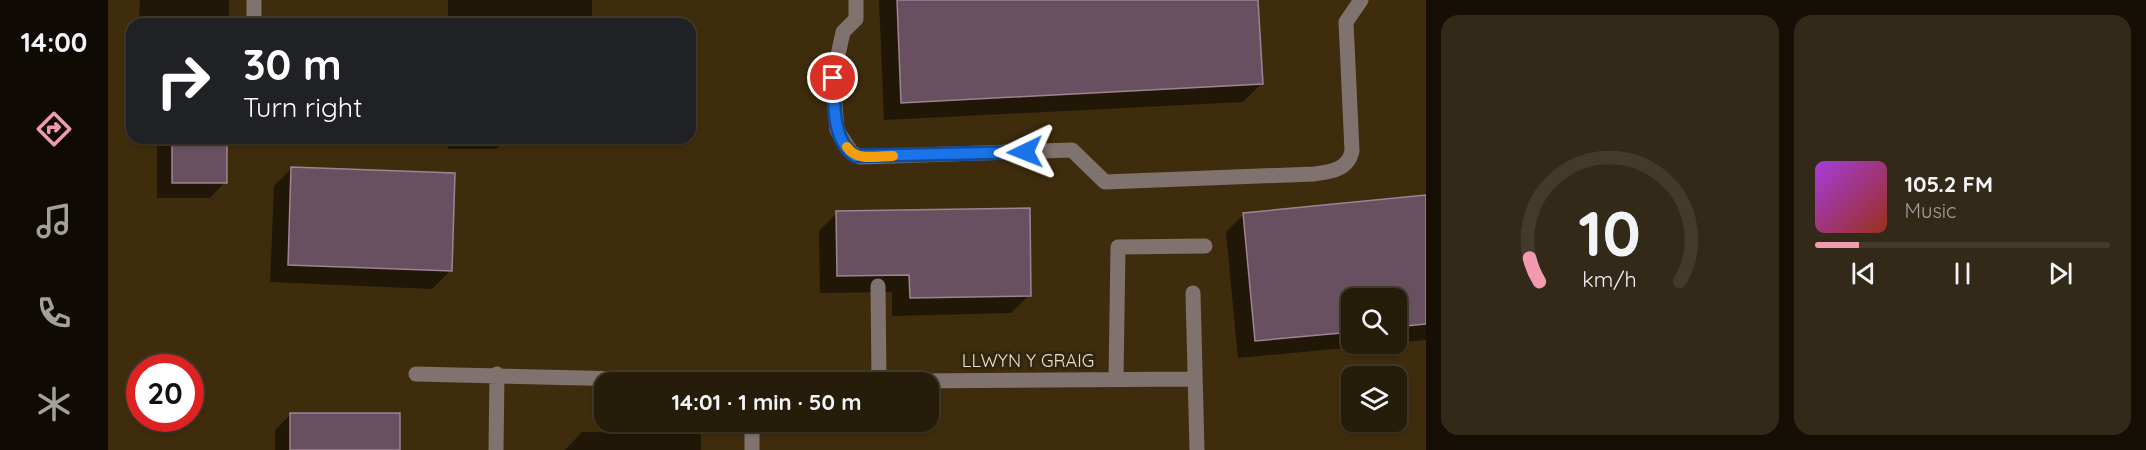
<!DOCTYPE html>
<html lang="en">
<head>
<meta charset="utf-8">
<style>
	body { margin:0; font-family:Quicksand,sans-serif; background:#322918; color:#f1f3f6; height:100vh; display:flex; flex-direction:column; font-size:22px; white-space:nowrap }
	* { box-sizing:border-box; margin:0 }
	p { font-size:20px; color:#a4a19c }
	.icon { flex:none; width:33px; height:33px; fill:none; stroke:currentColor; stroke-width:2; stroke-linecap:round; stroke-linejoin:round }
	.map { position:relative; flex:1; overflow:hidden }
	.details { display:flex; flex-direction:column; gap:15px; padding:15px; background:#150f06; width:720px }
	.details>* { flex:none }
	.guide { position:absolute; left:18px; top:18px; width:570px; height:126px; border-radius:18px; box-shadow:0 2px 4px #0004,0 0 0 2px #423a2b; background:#202124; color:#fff; overflow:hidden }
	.fabs { position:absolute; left:1233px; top:288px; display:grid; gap:12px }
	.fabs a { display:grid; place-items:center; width:66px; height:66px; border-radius:12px; background:#261c0a; box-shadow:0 2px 4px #0004,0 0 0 2px #423a2b; font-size:30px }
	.speed { position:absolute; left:18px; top:354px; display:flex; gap:12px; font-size:30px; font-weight:700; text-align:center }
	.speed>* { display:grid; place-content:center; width:78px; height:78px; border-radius:50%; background:#261c0a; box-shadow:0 2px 4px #0004,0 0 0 2px #423a2b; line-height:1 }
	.speed .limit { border:9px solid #d22; background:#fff; color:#111 }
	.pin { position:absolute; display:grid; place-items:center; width:51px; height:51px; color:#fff; margin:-26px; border:3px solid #fff; border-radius:50%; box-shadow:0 2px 6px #0007 }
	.me { position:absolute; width:66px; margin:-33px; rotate:268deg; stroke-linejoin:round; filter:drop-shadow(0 0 4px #0008) }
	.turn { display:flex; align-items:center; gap:21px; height:126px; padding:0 18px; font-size:27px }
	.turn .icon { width:78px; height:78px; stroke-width:2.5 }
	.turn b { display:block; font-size:42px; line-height:51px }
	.details .card { flex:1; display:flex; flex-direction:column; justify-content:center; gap:9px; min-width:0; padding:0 21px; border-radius:18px; background:#322918 }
	.details .dial { align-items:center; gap:0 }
	.dial svg { height:156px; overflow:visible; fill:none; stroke:#423a2b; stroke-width:7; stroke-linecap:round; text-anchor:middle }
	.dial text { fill:#f1f3f6; stroke:none }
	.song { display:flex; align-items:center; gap:18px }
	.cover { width:72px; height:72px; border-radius:9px; background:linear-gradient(135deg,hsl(280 70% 55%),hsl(10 70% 35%)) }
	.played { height:6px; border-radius:3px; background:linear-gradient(90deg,#f19ab0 15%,#423a2b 15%) }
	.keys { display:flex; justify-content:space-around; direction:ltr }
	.details .tiles { flex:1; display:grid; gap:15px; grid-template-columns:repeat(2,1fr) }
	.trip { position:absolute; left:486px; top:372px; width:345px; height:60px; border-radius:18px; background:#261c0a; box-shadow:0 2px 4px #0004,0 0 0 2px #423a2b; font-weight:700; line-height:60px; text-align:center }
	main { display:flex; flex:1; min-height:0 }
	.dock { display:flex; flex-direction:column; width:108px; justify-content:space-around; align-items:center; background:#0f0b04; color:#a4a19c }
	.dock .icon { width:42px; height:42px }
	.dock .on { color:#f19ab0 }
	.dock b { font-size:27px; color:#f1f3f6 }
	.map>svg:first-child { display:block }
</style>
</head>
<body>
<main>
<nav class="dock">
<b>14:00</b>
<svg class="icon on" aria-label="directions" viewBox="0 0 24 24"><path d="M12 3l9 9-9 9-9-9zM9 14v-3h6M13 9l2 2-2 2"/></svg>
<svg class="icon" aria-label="music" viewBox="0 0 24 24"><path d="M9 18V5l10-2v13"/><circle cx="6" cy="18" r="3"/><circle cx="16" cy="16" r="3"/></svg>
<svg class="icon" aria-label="phone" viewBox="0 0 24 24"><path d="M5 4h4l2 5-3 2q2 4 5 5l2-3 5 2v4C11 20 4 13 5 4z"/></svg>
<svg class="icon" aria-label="climate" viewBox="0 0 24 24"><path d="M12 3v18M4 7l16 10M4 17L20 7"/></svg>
</nav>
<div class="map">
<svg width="1318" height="450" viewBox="0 0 1318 450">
	<rect width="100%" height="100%" fill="#32250d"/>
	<!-- built -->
	<path fill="#3e2c0d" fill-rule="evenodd" d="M0,0H1318V450H0ZM24,24H582V138H24ZM1244,298H1288V344H1244ZM32,368H82V418H32ZM1244,376H1288V422H1244ZM496,382H820V422H496Z"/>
	<!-- shadow -->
	<path fill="#0007" d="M32,0H121V24H31Z
		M340,0H484V24H340Z
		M771,0H1149L1153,84L1135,102L776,120Z
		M49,138H118L117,182L102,198H49Z
		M340,138H399L388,149H340Z
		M184,168L342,271L324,289L162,282L166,186Z
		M1318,197V340L1288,343V298H1244V344H1281L1130,358L1118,232L1136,214Z
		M729,213L921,295L903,313L784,316V292L712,293L711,231Z
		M183,414L290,450H167V430Z
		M474,432L593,433V450H457Z"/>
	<!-- building -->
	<path fill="#695060" stroke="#9f8395" stroke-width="1.5" d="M789,0H1150L1155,84L793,103Z
		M64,138H119V183H64Z
		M183,167L347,173L344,271L180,265Z
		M1318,195V324L1288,327V298H1244V332L1147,341L1135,213Z
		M922,208L923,296L802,298L801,275L729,276L728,211Z
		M182,413H292V450H182Z"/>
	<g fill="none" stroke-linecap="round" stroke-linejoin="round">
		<!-- minor -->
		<path stroke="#80726e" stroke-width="15" d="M748,0V19L735,32L725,78L729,130L743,152L752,157L964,150L997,182L1206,174C1222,172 1240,170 1244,151L1238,22L1253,0
			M146,24V0
			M770,286L771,381
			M1085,293L1089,450
			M308,374L644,382L1087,379
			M1008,379L1010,247L1097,246
			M388,450L389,374
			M644,450V422"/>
	</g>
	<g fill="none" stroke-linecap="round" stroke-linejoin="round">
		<defs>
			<path id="route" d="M725,78C727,104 723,139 747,156L917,152"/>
		</defs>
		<!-- route casing -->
		<use href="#route" stroke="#114b97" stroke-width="15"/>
		<!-- route -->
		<use href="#route" stroke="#1a73e8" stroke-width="10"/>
		<!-- slow -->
		<path stroke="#f59e0b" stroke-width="10" d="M739,147C749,162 769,156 785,156"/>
	</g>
	<g text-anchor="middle" stroke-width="6" stroke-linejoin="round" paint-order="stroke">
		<!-- street labels -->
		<g font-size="18" fill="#e8dfd1" stroke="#32250d">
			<text x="920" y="367">LLWYN Y GRAIG</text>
		</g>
	</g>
</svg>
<div class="fabs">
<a><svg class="icon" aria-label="search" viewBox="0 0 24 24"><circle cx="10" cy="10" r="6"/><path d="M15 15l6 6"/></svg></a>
<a><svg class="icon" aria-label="layers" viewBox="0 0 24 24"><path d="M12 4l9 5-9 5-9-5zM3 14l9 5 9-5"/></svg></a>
</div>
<div class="speed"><div class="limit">20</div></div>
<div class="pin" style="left:725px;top:78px;background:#d93025"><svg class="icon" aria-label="arrive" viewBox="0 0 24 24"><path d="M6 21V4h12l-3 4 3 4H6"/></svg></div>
<svg class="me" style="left:917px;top:152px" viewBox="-20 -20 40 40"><path d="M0-17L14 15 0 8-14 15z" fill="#1a73e8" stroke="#fff" stroke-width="4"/></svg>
<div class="trip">14:01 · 1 min · 50 m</div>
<div class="guide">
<div class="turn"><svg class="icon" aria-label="right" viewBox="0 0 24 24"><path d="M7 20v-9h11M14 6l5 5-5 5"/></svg><div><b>30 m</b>Turn right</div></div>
</div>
</div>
<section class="details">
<div class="tiles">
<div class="card dial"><svg viewBox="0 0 100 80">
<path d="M14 69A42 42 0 1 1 86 69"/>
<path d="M14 69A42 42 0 0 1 9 57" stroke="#f19ab0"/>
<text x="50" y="56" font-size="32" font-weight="700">10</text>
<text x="50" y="72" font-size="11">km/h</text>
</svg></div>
<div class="card">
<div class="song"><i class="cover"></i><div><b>105.2 FM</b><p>Music</p></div></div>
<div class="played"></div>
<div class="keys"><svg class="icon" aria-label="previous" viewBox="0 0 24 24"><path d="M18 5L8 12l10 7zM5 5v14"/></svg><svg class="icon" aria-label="pause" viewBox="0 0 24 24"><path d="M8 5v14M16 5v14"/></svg><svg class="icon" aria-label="next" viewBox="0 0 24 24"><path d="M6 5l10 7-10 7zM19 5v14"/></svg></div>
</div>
</div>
</section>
</main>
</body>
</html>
